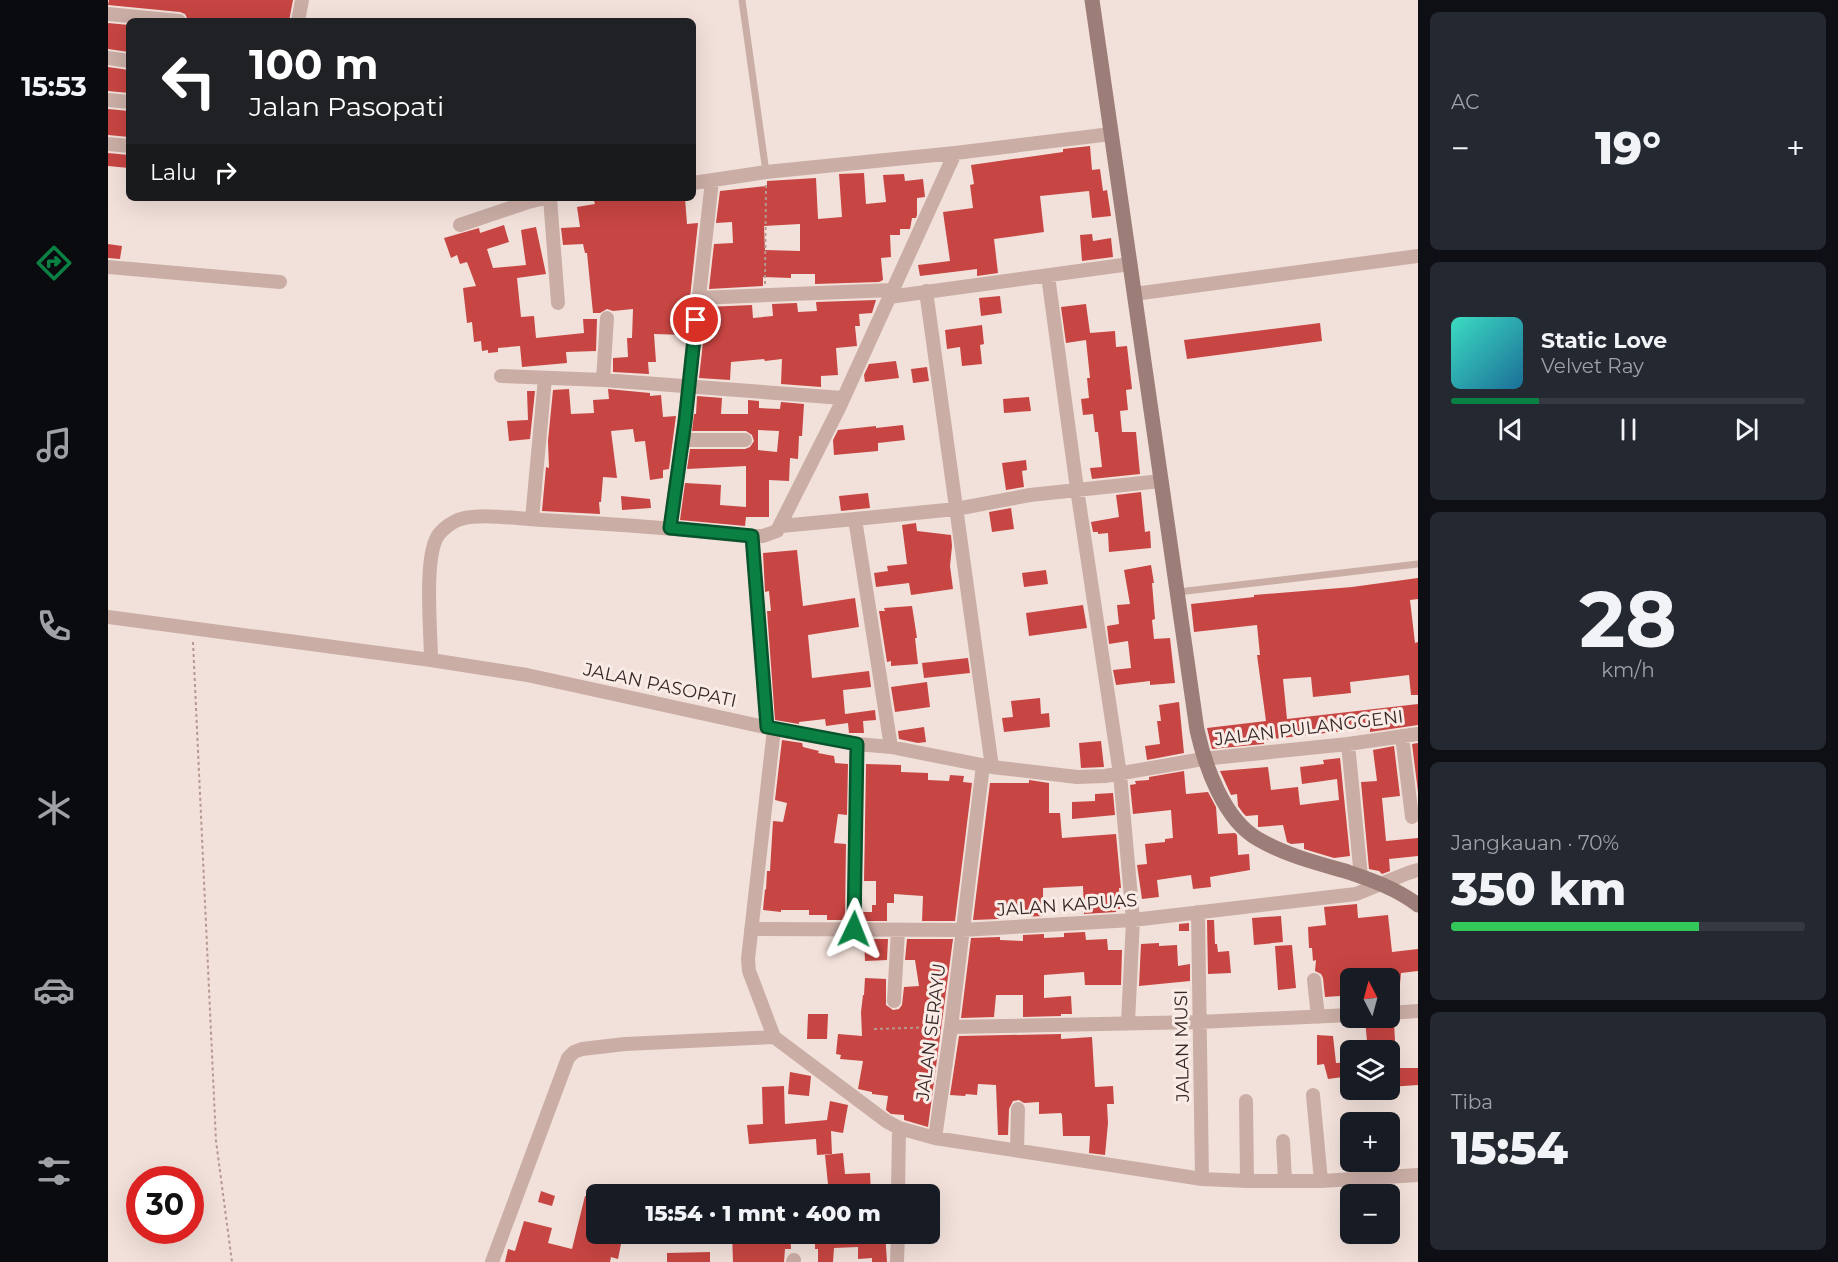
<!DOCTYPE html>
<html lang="id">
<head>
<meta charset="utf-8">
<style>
	body { margin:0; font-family:Montserrat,sans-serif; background:#242831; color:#f1f3f6; height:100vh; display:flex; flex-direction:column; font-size:22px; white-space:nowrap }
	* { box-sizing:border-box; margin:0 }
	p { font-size:20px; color:#9ea1a6 }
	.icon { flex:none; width:33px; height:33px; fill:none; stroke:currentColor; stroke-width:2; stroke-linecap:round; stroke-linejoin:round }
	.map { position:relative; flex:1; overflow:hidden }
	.sheet { display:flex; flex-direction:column; gap:12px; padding:12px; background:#0d0f14; width:420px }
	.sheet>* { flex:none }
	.guide { position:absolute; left:18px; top:18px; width:570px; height:183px; border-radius:9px; box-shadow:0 6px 24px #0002; background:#202124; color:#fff; overflow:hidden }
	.needle { width:39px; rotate:354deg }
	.buttons { position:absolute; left:1232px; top:968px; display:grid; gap:12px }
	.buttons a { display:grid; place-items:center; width:60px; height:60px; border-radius:9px; background:#171b24; box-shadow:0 6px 24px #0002; font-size:30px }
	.speed { position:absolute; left:18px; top:1166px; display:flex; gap:12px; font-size:30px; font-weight:700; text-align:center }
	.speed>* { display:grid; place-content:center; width:78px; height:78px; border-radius:50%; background:#171b24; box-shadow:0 6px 24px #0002; line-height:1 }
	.speed .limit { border:9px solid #d22; background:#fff; color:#111 }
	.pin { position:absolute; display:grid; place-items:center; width:51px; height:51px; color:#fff; margin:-26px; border:3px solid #fff; border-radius:50%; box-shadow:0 2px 6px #0007 }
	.me { position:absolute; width:66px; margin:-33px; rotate:2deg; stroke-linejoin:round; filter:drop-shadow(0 0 4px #0008) }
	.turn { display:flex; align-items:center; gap:21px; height:126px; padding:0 24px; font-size:27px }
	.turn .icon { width:78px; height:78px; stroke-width:2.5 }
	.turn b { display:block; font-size:42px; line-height:51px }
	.then { display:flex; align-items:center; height:57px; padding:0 24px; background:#0003; gap:12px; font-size:22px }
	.big { font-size:45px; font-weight:800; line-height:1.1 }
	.sheet .tile { flex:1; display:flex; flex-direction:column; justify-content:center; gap:9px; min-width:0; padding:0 21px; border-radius:9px; background:#242831 }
	.sheet .dial { align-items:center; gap:0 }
	.dial b { font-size:78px; line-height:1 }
	.song { display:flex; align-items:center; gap:18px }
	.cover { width:72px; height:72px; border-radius:9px; background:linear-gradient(135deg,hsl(170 70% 55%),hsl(200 70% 35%)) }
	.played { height:6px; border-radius:3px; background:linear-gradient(90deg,#0b8043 25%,#363941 25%) }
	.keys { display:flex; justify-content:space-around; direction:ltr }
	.heat { display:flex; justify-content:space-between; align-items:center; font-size:33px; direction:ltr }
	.charge { height:9px; border-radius:4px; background:linear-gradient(90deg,#34c759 70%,#363941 0) }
	.trip { position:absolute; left:478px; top:1184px; width:354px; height:60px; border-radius:9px; background:#171b24; box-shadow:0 6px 24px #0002; font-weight:800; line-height:60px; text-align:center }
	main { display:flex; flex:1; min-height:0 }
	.tab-bar { display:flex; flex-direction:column; width:108px; justify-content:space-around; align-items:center; background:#090b0e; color:#9ea1a6 }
	.tab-bar .icon { width:42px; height:42px }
	.tab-bar .selected { color:#0b8043 }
	.tab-bar b { font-size:27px; color:#f1f3f6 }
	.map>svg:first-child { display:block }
</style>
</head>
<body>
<main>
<nav class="tab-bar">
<b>15:53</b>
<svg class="icon selected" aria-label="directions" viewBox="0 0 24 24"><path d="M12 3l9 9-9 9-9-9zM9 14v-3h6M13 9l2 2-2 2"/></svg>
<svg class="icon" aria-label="music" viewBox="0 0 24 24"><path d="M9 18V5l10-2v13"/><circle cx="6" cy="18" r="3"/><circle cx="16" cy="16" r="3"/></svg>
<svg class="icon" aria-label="phone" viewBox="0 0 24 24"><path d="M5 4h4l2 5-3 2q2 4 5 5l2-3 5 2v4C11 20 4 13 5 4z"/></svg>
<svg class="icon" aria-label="climate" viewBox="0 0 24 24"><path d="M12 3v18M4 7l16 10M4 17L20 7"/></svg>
<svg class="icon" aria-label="car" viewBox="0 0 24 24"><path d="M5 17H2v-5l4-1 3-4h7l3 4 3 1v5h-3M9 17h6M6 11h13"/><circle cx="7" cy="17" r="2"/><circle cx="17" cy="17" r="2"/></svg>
<svg class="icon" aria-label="filters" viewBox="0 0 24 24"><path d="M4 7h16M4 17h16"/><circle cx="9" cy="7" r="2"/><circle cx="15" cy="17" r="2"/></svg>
</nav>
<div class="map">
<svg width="1310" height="1262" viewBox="0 0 1310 1262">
	<rect width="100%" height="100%" fill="#f2e1da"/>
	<!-- building -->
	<path fill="#c74542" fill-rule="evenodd" d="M1,0H185L181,21H111L79,18L77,14L72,12L0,5Z
		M0,23L21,25V52L0,49Z
		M0,67L21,70V93L0,91Z
		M0,109L21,111V137L0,135Z
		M982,146L984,170L992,169L995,191L999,190L1003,216L984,218L981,191L932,196L936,232L886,239L890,273L869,276V269L812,276L810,265L842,261L835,212L865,208L862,185L866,184L863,165L955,152V149Z
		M0,153L21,155V168L0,166Z
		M756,173L758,204L778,202L775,175L796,174L797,181L815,179L817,197L809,198V215L808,218H804L802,229H792V235H782L783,257L773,258L775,280L771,282L707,284V274H683V278L655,277V286L601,289L606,244L625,243L624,222L608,223L612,191L659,186V181L708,178L710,219L734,217L731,174ZM692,224V251L657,250L656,226Z
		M513,198H577L579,224L590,223L578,335L546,334L548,362H540L541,374L505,372V358L520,357L519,338H524L525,309L505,311L499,309L492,313H485L479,253H477L475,244L455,245L453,228L472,227L469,207L487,204L486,201Z
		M396,225L401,242L379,249L385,268L418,265L413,230L428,227L438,274L409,278L413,317L426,316L428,338L476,333L475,319H489L488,351L458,352L459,363L414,367L412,346L390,348V352L380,353V350L374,351L373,341L366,342L364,322L359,323L355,288L368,286L359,262L352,264L349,255L343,258L336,238L371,228L372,233Z
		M984,234L985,241L1003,238L1005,257L974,261L972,235Z
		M0,244L14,246L12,259L0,258Z
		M892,296L894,313L873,316L871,298Z
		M768,300L764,313L751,314L752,326H747L749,346L728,348L730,375L713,376V387L673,384L674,359L657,361L656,359L623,362L622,380L591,378L599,307L644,305L645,318L665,316L664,304L689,303L690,312L709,311L708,302Z
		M978,304L982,333L1007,331L1008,347L1019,346L1024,389L1018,390L1020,410L1012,411L1014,432H1028L1032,474L984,479L982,468L994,467L990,432H987L985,414L975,415L973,399L981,398L979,378H982L978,340L958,343L953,307Z
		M1212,323L1214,341L1079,359L1076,340Z
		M874,325L876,344L872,345L874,364L854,366L852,347L839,349L837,330Z
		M788,361L791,378L757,382L756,375L761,364Z
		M819,367L821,381L805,383L803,369Z
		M461,389L463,414L486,413L485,400L501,399L500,389L542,393V396L553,395L555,417L568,416L561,469L555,470V478L542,480L537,441L527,442L525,429L503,431L509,478L495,477L493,502H491L492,514L434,511L438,467L441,468L440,441L445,390Z
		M419,391H427L422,439L401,441L399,421L420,420Z
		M589,396L614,398L613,414H640V400L651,401V408L672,409L673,402L696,404L694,436H691L690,459L682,458L681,481L661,480V517H638L637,526L572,520L577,483L613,485L612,505L638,507V466L579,469L582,449H637L642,447L646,441L644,435L638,431H584L586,414H588ZM650,430L671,431L669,452L650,450Z
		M921,397L923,411L896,413L895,399Z
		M795,425L797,440L770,443V451L726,455L725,440L730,430L768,426V428Z
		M918,460L919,470L914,471L916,487L898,490L894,463Z
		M1033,492L1037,532L1042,531L1043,548L1001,552L1000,533L990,534V532H985L983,522L1011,517L1008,495Z
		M760,493L762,508L733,511L731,496Z
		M513,496L542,499L543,508L514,510Z
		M903,508L906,529L884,532L881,512Z
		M808,523L809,531L843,535L844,546L842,566L845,589L803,595L801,583L768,587L766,573L780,571L779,566L799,564L794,525Z
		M689,550L695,606L747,598L751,627L700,635L704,678L761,671L763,687L735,690L737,714L767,710L768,720L755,721L756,733H741L740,723L718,726L717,719L691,722V724L667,720L659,611H663L661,591L657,592L655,553Z
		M1043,565L1046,583H1044L1047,619L1044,620L1046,639L1062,638L1067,683L1042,685V681L1008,685L1005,670L1023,668L1020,641L1001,644L999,626L1011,624L1009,605L1022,604L1016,570Z
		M938,570L940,584L916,587L914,573Z
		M1310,578V599L1302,600L1307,643L1310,642V695H1303L1301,675L1242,682L1243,693L1205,697L1203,677L1175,679L1179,719L1310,704V725L1262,732V728L1156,740V744L1104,749L1099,728L1158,721L1149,655H1152L1149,625L1086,632L1083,604L1146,597V595L1244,587Z
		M975,605L979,628L921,636L918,613Z
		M804,606L809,638H807L810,664L783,666V661L779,662L771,611H777L776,608Z
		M860,658L862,673L816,678L814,663Z
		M819,682L822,707L787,712L783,687Z
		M932,698L933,714L941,713L942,727L896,732L894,718L905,717L903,701Z
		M1071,702L1076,753L1039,760L1037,746L1052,744L1049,721H1053L1051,705Z
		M816,727L818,742L810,743L791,739L790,731Z
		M674,740L694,743L695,747L711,751L710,753L726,756L727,763L740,764L739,815L730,814L726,843L738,844L737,920H719V915H701V910H673V912L655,910L657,889L658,890L659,871H662L665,821L675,822L679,803L667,800Z
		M993,741L996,767L973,768L971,743Z
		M1310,743V792L1304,744Z
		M1286,746L1292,796L1274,798L1278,841L1310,838V856L1281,859L1282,871L1274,874L1271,871L1261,869L1253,782L1269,781L1265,750Z
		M1232,758L1242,856L1226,858L1196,849V843L1183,844L1179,842L1175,825L1150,827V815L1138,816L1135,813L1130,806L1129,794L1123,795L1112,771L1160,767L1163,790L1190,787L1192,805L1231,800L1229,779L1194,784L1192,767L1216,764L1215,760Z
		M758,764L793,765V772L820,773V780L841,781L842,775L856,776L855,782L864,783L847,921H814L815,896L786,894V903H779V921H755V912H764V905H768V881H756Z
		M1076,771L1078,794L1100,792L1108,807L1110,834L1127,833L1129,835L1130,855L1141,854L1142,870L1102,877L1103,887L1085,889L1083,875L1049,880L1051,897L1034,899L1029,865L1039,864L1037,844L1057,842V839L1065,838L1063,810L1025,814L1022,785L1028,784L1027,781L1041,780V777Z
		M921,780L941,783V813H952L954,838L1008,834L1013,888H1011L1012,909H1008V912L976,914L975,886L935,888V916L915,917V912H890L891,919L865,920L882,783H921Z
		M1005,793L1007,815L964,819V802L987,801V794Z
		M1249,904L1250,918L1280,915L1284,952L1310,949V971L1293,973L1292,984L1281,985V978H1274V976L1242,978V1006H1233L1232,996L1217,997L1215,978L1213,974L1207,971L1208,960L1205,961L1204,948H1201L1200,927L1218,925L1216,907Z
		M1173,916L1175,942L1146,945L1144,918Z
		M1099,920H1106L1107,944H1109L1110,952L1121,951L1123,973L1100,974Z
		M1081,923V931H1071V924Z
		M977,932L978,940L999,939L1000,950H1014L1013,985H977L976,972L936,975V998L963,996L964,1014H953V1016L915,1017V995H888L886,1017L853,1018L863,938L892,937V940L915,941V935L936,934V938L956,937V933Z
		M756,939H780L779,960L757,961Z
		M799,939H845L820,1127L796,1120V1115L783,1114L778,1110L780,1096L764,1094V1092L750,1089L755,1061L732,1059L733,1055L728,1054L730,1034L754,1036L753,1012L755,995H756L757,978L778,979V1005L785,1010L791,1009L794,1005L796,987L811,986L807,960H797Z
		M1051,943V946L1069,945L1070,966L1082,964V981L1031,986L1033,944Z
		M1184,945L1188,988L1170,990L1167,946Z
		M700,1014H720L719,1039H699Z
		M1257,1020H1275L1286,1022L1287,1041H1259Z
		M953,1034V1039L984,1037L987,1087L1005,1086L1006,1104H999L1000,1123L997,1155L981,1153L982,1136H955L954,1115L953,1113L931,1114V1102L916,1103L911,1100L905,1101L901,1109L900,1135H890L888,1085L870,1084L869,1095L858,1094L857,1096L842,1095L851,1036Z
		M1209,1035L1225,1036L1228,1063L1242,1062V1076L1220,1079L1216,1064L1209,1065Z
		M1281,1068H1310V1085L1281,1087Z
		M682,1072L703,1076L701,1096L680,1094Z
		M676,1086L677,1124L719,1120L722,1101L740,1105L735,1133L723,1131L724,1154L709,1155L708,1139L641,1144L639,1125L655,1124L654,1087Z
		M735,1153L737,1174L762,1173L763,1194H721L717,1155Z
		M433,1191L447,1196L444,1206L430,1202Z
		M477,1196L489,1199V1233H508L506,1237L514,1239L510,1259L503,1257L502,1262H397L400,1249L407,1251L416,1221L444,1228L440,1243L464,1249Z
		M624,1233H682L683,1249H677L676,1262H625Z
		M707,1233H777L779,1262H764V1258L750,1259V1247L726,1248L725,1262H710V1249H707Z
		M602,1252V1262H559V1253Z"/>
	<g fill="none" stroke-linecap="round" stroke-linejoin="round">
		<!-- path -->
		<path stroke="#b69890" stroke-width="2" stroke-dasharray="3 3" stroke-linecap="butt" d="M657,284L658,184
			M85,642L108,1141L124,1262
			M766,1029L831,1027"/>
		<!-- service -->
		<path stroke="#caaea6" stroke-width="7" d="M634,0L658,172
			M1070,592L1310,564"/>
		<!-- minor -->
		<path stroke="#caaea6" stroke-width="14" d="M0,14L71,21
			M190,21L194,0
			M0,58L21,61
			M0,100L21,102
			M0,144L21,146
			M585,183L658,172L847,153L1003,134
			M442,198L450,303
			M352,225L420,202L438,198
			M0,267L172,282
			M940,276L969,489L1012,774L1025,920L1020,1022
			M818,291L884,767
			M1026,294L1310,256
			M781,297L1022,264
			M590,298L784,290
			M393,376L495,380L735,398
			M495,380L499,318
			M575,440H637
			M424,519L437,378
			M673,526L747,519
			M562,528L581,386L604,181
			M644,536L659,727
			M0,617L323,660L419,675L666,729L749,744L783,747L884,767L969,777L997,776L1095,759L1240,744L1310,734
			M323,660C323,632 315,555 331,534C336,528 345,521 353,519C375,513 412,519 435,520C505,524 574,529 644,536H655L669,531L731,408L847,153
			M1294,736L1304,817
			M1240,744L1253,877
			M783,747L747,519L848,509L922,495L1053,481
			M1090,912L1094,1179
			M643,929L854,930L1025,920L1248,894L1300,873L1310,870
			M746,929L749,744
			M1206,980L1210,1017
			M786,1001L790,930
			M1281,1013L1310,1011
			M843,1027L1091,1022L1242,1015
			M666,1037L641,971L640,959L666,729
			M1205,1095L1213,1181
			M1138,1101L1139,1181
			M827,1138L843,1027L875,765
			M1175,1141L1177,1181
			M909,1150L910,1109
			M790,1194L791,1128
			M384,1262L460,1058L466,1052L474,1049L517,1044L666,1037L778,1121L791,1128L827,1138L1094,1179L1139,1181H1213L1310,1175
			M685,1262L686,1260
			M789,1262L790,1233"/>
		<!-- secondary -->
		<path stroke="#9d7d77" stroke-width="15" d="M984,0L1089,730C1097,766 1116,820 1150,839C1177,855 1209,863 1240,872C1264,880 1289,889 1310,905"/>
	</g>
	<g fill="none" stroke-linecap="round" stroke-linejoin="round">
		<defs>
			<path id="route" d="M588,320L577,422L562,528L644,536L659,727L749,744L746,929"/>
		</defs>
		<!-- route casing -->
		<use href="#route" stroke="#07532c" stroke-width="15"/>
		<!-- route -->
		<use href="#route" stroke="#0b8043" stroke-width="10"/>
	</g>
	<g text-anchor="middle" stroke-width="6" stroke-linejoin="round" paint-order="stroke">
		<!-- street labels -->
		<g font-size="18" fill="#362827" stroke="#f9ece6">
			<text transform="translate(552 685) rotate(12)" y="6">JALAN PASOPATI</text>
			<text transform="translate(1201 728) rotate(-7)" y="6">JALAN PULANGGENI</text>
			<text transform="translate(959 905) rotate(-4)" y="6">JALAN KAPUAS</text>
			<text transform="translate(823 1032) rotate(-83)" y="6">JALAN SERAYU</text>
			<text transform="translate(1074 1046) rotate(-91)" y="6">JALAN MUSI</text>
		</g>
	</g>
</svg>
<div class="buttons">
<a><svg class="needle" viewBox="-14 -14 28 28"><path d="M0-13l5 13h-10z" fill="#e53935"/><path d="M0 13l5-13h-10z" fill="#9ea1a6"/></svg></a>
<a><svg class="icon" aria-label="layers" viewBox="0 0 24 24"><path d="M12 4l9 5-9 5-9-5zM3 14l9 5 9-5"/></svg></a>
<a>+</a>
<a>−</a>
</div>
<div class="speed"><div class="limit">30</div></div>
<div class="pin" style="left:588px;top:320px;background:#d93025"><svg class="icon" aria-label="arrive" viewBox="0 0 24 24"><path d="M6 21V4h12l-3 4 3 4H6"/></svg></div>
<svg class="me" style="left:746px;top:929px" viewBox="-20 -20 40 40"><path d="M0-17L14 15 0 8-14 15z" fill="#0b8043" stroke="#fff" stroke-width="4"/></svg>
<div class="trip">15:54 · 1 mnt · 400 m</div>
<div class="guide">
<div class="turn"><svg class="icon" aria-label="left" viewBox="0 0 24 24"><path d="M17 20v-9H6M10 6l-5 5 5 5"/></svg><div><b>100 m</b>Jalan Pasopati</div></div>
<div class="then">Lalu<svg class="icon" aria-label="right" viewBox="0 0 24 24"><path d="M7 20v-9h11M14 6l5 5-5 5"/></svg></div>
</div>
</div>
<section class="sheet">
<div class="tile"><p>AC</p>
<div class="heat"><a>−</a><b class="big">19°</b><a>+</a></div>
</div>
<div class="tile">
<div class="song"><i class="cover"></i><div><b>Static Love</b><p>Velvet Ray</p></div></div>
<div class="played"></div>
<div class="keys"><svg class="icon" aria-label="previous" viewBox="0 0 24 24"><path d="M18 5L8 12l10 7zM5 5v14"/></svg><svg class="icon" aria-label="pause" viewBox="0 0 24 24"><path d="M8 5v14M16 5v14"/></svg><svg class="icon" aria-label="next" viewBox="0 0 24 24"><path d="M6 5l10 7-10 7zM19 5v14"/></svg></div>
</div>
<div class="tile dial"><b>28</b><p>km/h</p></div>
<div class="tile"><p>Jangkauan · 70%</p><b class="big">350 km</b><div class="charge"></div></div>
<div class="tile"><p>Tiba</p><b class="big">15:54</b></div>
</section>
</main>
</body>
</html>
